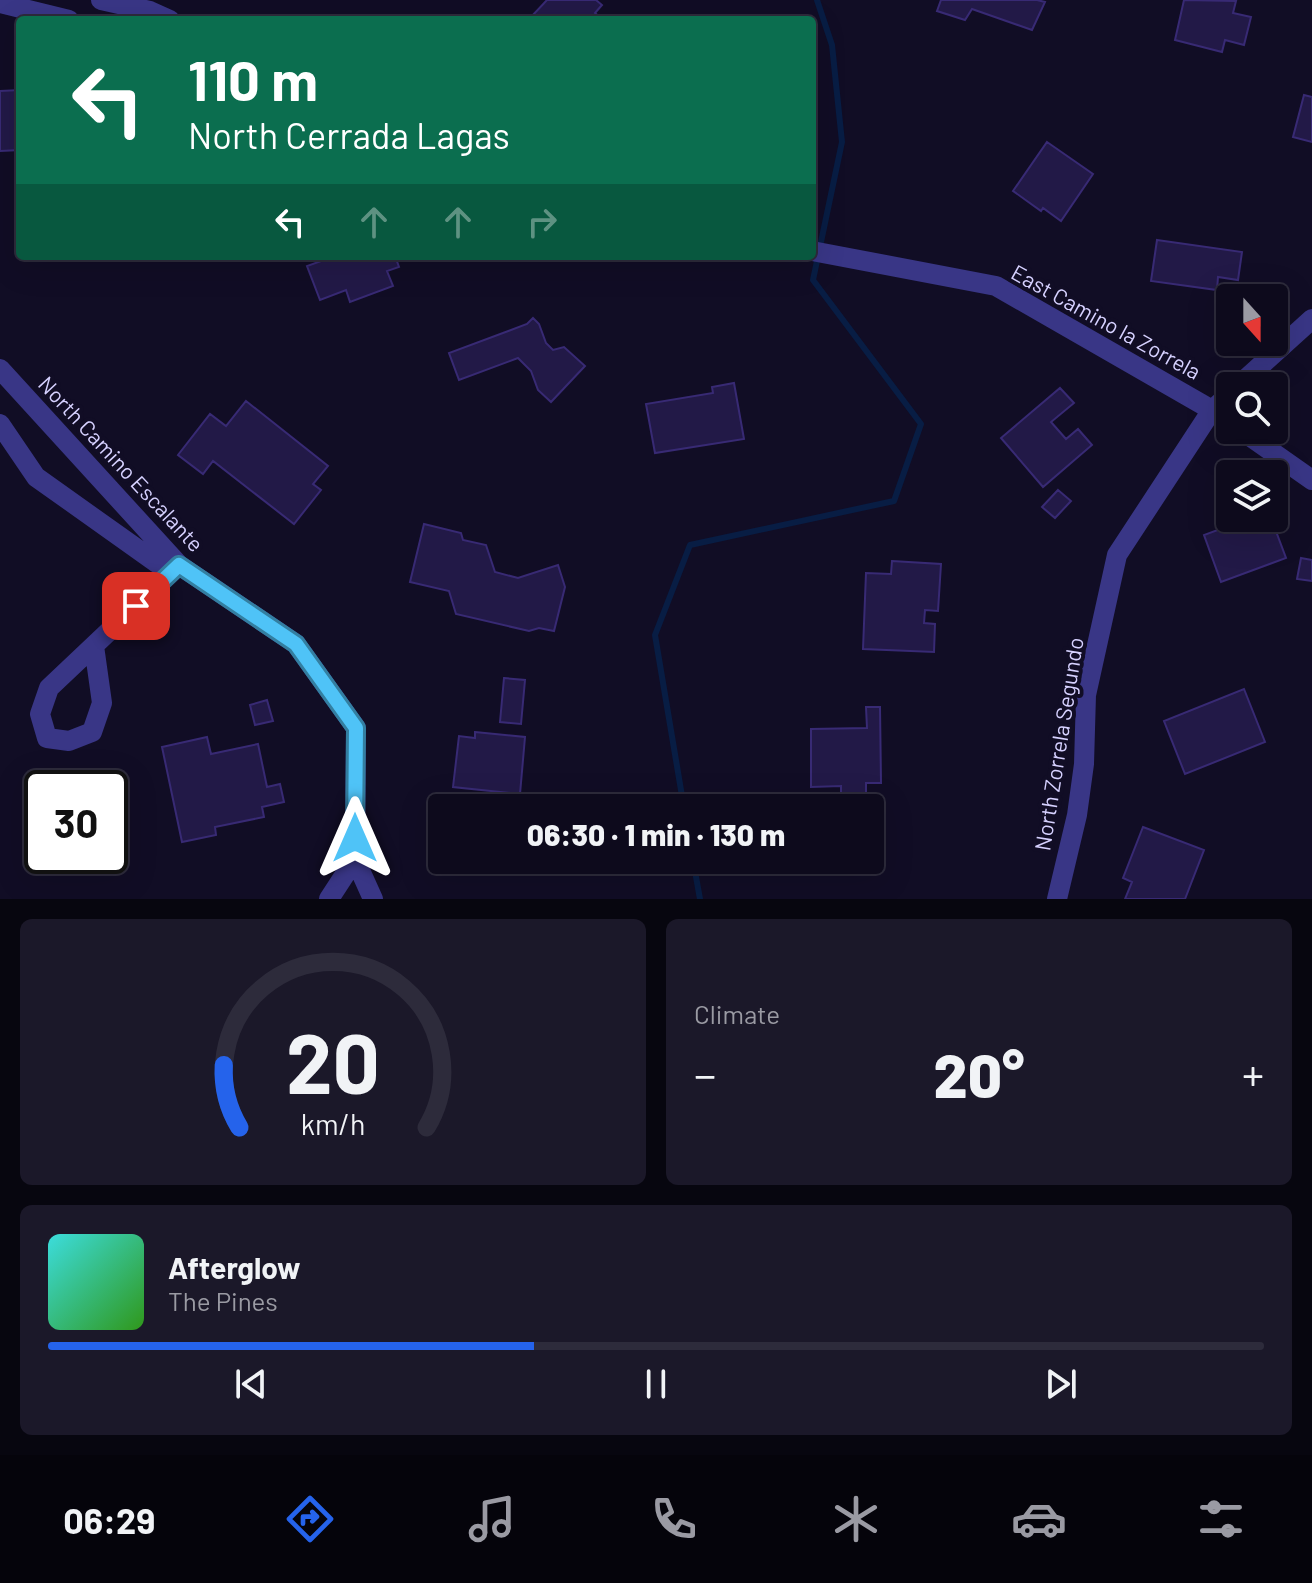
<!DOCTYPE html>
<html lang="en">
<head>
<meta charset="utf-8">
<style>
	body { margin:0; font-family:Barlow,sans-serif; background:#1b1829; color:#f1f3f6; height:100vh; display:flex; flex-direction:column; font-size:30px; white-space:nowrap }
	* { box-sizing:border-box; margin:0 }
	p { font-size:26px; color:#9a9aa3 }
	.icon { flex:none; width:44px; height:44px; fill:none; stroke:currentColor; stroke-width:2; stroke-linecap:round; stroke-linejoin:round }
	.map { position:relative; height:899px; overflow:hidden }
	.drawer { display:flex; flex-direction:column; gap:20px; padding:20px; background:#07060f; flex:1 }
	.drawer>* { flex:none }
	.top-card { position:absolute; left:16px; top:16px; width:800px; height:244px; border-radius:8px; box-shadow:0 8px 32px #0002,0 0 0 2px #2d2b3b; background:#0b6e4f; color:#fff; overflow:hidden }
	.needle { width:52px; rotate:159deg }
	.fabs { position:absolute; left:1216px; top:284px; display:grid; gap:16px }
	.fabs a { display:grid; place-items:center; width:72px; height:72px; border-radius:8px; background:#0d0a1c; box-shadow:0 8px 32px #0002,0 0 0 2px #2d2b3b; font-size:40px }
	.speed { position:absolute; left:24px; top:770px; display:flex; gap:16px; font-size:40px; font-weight:700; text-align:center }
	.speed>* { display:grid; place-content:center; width:104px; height:104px; border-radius:50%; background:#0d0a1c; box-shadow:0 8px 32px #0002,0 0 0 2px #2d2b3b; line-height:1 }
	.speed .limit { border:4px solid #111; border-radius:12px; background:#fff; color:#111 }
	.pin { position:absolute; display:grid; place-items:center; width:68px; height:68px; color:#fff; margin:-34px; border-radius:16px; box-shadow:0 4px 12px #0006 }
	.me { position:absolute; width:88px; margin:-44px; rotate:0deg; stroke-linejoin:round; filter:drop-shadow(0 0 6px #0008) }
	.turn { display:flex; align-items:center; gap:28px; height:168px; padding:0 40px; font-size:36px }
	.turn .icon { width:104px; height:104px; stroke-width:2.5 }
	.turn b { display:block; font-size:56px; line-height:68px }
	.lanes { display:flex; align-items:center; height:76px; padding:0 40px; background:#0003; justify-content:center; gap:40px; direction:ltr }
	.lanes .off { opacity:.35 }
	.big { font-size:60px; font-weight:800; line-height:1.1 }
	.drawer .widget { flex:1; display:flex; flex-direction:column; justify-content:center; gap:12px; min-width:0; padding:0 28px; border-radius:12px; background:#1b1829 }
	.drawer .dial { align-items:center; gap:0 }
	.dial svg { height:208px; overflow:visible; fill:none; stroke:#2d2b3b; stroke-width:7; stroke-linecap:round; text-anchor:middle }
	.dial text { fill:#f1f3f6; stroke:none }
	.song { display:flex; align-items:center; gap:24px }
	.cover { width:96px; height:96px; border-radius:12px; background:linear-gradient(135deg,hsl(180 70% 55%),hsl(110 70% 35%)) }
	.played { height:8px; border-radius:4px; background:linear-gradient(90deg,#2563eb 40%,#2d2b3b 40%) }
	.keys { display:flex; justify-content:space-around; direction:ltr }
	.heat { display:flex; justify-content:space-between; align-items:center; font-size:44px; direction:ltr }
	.drawer .tiles { flex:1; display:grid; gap:20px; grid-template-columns:1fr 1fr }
	.widget:last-child { grid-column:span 2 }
	.trip { position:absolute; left:428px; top:794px; width:456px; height:80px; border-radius:8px; background:#0d0a1c; box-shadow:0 8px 32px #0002,0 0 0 2px #2d2b3b; font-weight:800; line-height:80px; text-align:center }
	.tabs { display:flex; height:128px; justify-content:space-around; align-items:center; background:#05040b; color:#9a9aa3 }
	.tabs .icon { width:56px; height:56px }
	.tabs .active { color:#2563eb }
	.tabs b { font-size:36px; color:#f1f3f6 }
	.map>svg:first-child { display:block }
</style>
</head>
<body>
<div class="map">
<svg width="1312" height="899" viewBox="0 0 1312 899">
	<rect width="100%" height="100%" fill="#110d25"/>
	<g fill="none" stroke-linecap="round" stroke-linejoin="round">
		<!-- stream -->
		<path stroke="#081d44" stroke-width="6" d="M684,808L655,635L690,545L894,501L921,424L813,280L842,142L832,45L817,0
			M693,860L700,899"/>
	</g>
	<!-- building -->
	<path fill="#221947" stroke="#382a74" stroke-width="2" d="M547,0H596L602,5L595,13L603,20H534L531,17Z
		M941,0H1037L1045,2L1032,30L972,9L965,20L937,11Z
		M1184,0L1236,1L1233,13L1251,17L1244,45L1225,40L1222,52L1175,40Z
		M20,90V150L0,151V91Z
		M1304,95L1312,97V142L1293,137Z
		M1047,142L1093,174L1061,221L1043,208L1041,211L1013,191Z
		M1157,240L1242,252L1238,280L1218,277L1217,290L1151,281Z
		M335,256H395L399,267L387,271L393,286L350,302L346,290L320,300L307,266Z
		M533,318L539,324L546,343L553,350L564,347L585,366L551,402L538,390L531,371L518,358L459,380L449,353L527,324Z
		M734,383L744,439L655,453L646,404L713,393L712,387Z
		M1060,388L1074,403L1051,422L1066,439L1078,429L1092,445L1043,487L1001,438Z
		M246,401L328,466L313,484L321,490L294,524L213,461L203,474L178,455L210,414L226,426Z
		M1058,490L1071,501L1055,518L1042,507Z
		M1250,518H1271L1286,558L1221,582L1204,535Z
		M424,524L461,533L463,540L486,545L495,572L518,578L558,565L565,587L554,631L539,628L529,631L456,614L449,591L410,582Z
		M1301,558L1312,560V581L1297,579Z
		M892,561L941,564L938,611L925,610L924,623L935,624L934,652L863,649L866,573L891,574Z
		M504,678L525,680L521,724L500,722Z
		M1244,689L1265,742L1185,774L1164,721Z
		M267,700L273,721L255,725L250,705Z
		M866,707H880L881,783H866V797H841V786L811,787V729L867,728Z
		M475,732L525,737L520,794L453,787L459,736L475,738Z
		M207,737L211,754L258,744L267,787L280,784L284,802L262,807L264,817L215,827L216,835L182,842L162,747Z
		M1143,827L1204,850L1185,899H1125L1132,882L1123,878Z"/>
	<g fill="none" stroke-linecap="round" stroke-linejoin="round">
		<!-- minor -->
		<path stroke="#393686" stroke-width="20" d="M101,0L150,11L170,20
			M0,3L69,20
			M812,251L996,286L1212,410L1230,422
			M0,369L179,565L296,644L356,728L355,859L373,899
			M1238,386L1312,319
			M0,424L36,477L157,563L178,566
			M1241,430L1312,480
			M94,646L102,703L92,732L69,741L47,738L40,714L49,688L179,565
			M329,899L355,859
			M1057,899L1077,815L1084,764L1086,695L1117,555L1212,410L1230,394"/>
	</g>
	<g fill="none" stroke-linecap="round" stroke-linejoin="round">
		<defs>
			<path id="route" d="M136,606L179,565L296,644L356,728L355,838"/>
		</defs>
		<!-- route casing -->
		<use href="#route" stroke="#337fa1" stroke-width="20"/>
		<!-- route -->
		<use href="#route" stroke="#4fc3f7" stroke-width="14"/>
	</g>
	<g text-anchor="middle" stroke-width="8" stroke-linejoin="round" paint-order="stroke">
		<!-- street labels -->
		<g font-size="22" fill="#d6d1ff" stroke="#110d25">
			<text transform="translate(1106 322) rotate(29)" y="8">East Camino la Zorrela</text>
			<text transform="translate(121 464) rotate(47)" y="8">North Camino Escalante</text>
			<text transform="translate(1059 744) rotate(-81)" y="8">North Zorrela Segundo</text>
		</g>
	</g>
</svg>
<div class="fabs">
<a><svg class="needle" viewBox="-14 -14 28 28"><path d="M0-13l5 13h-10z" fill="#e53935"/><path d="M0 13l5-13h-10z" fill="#9a9aa3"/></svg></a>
<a><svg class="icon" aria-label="search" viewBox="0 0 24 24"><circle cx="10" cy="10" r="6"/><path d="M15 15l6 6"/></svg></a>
<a><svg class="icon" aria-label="layers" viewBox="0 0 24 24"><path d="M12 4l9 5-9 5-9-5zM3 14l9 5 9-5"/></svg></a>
</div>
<div class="speed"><div class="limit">30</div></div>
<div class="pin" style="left:136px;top:606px;background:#d93025"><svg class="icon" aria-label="arrive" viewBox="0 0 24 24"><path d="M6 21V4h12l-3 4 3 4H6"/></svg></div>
<svg class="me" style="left:355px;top:838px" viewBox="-20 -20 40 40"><path d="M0-17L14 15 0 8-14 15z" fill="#4fc3f7" stroke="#fff" stroke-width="4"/></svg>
<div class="trip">06:30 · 1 min · 130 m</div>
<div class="top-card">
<div class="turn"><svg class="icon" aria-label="left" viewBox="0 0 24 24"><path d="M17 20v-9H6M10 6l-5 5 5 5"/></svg><div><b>110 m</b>North Cerrada Lagas</div></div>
<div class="lanes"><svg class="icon" aria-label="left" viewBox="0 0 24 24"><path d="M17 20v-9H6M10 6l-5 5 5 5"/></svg><svg class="icon off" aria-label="ahead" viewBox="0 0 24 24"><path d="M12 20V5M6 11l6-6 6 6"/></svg><svg class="icon off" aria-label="ahead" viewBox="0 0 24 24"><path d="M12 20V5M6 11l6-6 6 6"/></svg><svg class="icon off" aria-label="right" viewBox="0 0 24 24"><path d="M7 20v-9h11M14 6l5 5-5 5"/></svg></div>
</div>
</div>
<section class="drawer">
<div class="tiles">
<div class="widget dial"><svg viewBox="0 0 100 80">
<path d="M14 69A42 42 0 1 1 86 69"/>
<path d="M14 69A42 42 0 0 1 8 45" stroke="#2563eb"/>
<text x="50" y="56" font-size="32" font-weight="700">20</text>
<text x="50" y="72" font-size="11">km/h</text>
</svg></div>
<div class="widget"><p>Climate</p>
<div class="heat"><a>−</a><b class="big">20°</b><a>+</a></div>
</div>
<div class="widget">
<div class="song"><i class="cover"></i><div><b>Afterglow</b><p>The Pines</p></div></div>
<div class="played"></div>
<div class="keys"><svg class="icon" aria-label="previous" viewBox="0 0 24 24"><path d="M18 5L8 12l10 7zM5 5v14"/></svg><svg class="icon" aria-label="pause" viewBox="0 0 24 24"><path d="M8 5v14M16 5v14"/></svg><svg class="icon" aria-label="next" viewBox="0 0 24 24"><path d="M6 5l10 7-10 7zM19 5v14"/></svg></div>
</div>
</div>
</section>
<nav class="tabs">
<b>06:29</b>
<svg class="icon active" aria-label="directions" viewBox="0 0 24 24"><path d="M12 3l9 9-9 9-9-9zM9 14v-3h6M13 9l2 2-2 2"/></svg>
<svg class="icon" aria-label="music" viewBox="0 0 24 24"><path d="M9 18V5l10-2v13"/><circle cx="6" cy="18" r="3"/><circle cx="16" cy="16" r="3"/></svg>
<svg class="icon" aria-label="phone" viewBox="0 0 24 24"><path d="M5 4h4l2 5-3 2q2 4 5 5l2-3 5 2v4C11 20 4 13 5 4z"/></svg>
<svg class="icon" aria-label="climate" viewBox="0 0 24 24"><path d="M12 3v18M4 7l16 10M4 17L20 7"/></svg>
<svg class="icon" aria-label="car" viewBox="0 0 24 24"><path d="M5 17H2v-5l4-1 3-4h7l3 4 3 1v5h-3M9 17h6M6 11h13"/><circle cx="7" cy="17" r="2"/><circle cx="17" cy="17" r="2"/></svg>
<svg class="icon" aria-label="filters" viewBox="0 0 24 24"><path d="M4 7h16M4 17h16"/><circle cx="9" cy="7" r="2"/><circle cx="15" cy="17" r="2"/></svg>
</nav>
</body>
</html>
